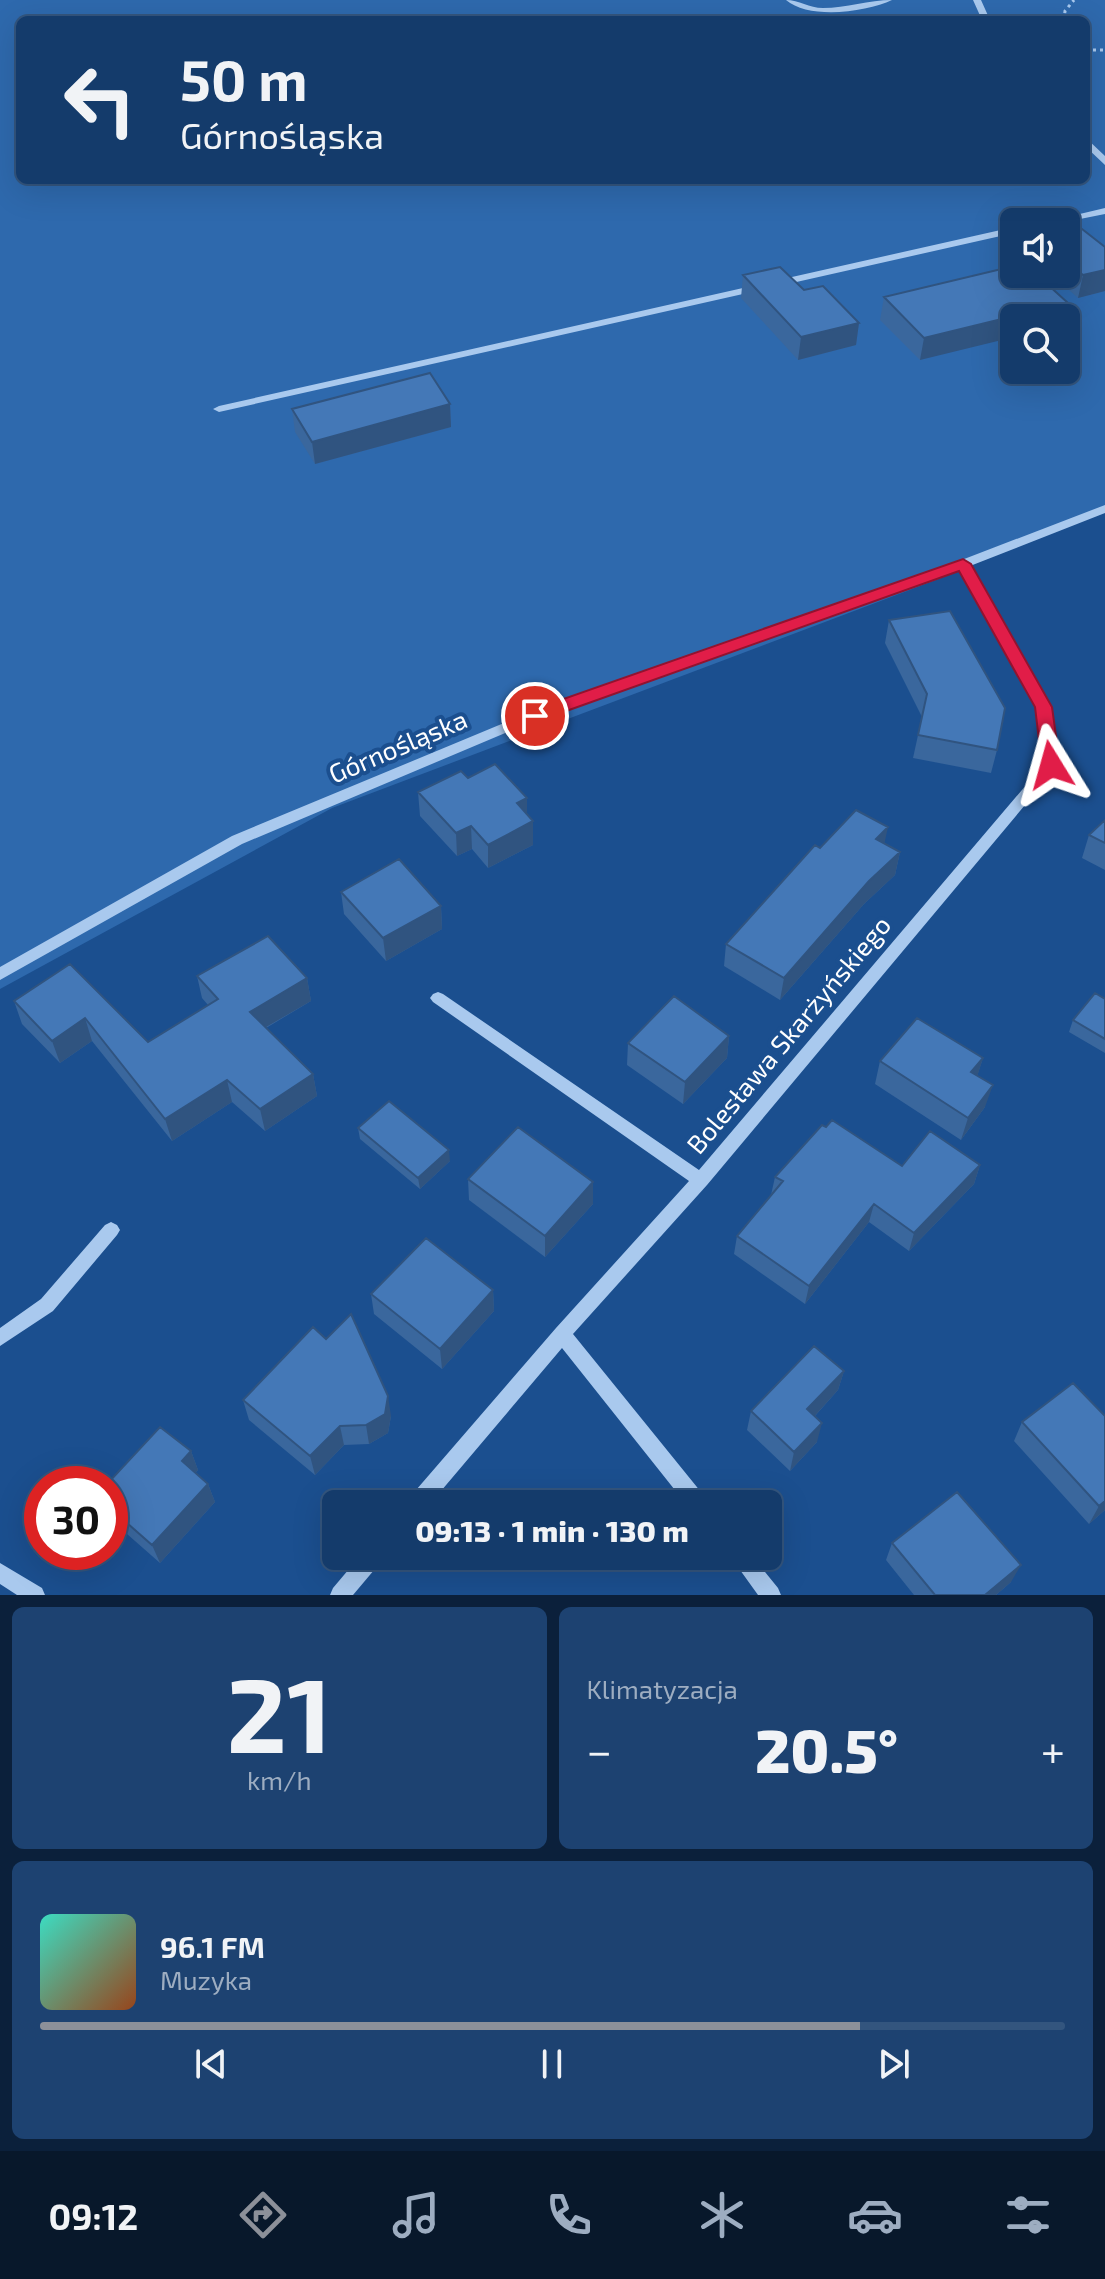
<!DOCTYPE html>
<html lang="pl">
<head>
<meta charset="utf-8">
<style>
	body { margin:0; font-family:"Exo 2",sans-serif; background:#1d4271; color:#f1f3f6; height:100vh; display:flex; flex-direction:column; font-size:30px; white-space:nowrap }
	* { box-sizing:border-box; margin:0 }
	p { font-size:26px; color:#9dadc1 }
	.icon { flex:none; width:44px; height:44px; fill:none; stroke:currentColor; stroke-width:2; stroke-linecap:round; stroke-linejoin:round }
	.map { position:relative; height:1595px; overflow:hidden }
	.details { display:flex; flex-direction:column; gap:12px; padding:12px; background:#0b203b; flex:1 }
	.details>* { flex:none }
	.guide { position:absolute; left:16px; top:16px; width:1074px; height:168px; border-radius:12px; box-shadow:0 8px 32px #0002,0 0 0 2px #33557e; background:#143b6b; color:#f1f3f6; overflow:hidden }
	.buttons { position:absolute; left:1000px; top:208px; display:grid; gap:16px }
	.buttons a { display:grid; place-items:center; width:80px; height:80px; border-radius:12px; background:#143b6b; box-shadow:0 8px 32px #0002,0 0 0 2px #33557e; font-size:40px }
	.speed { position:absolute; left:24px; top:1466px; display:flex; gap:16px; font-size:40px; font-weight:700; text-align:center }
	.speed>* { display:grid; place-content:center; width:104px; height:104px; border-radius:50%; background:#143b6b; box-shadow:0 8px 32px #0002,0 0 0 2px #33557e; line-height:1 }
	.speed .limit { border:12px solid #d22; background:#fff; color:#111 }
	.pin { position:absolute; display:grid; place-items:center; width:68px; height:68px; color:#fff; margin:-34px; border:4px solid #fff; border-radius:50%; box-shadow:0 2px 8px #0007 }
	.me { position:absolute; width:88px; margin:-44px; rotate:352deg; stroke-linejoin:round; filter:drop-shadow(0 0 6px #0008) }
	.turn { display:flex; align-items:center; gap:28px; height:168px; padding:0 32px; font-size:36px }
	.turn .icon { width:104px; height:104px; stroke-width:2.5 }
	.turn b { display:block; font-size:56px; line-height:68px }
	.big { font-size:60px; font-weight:800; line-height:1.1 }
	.details .widget { flex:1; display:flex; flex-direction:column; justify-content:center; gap:12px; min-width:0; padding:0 28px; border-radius:12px; background:#1d4271 }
	.details .dial { align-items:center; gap:0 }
	.dial b { font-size:104px; line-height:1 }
	.song { display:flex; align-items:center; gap:24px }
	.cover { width:96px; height:96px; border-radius:12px; background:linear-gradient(135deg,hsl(170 70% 55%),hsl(20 70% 35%)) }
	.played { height:8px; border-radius:4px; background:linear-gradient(90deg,#8c9099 80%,#33557e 80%) }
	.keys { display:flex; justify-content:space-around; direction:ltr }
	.heat { display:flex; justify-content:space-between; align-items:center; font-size:44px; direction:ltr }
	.details .tiles { flex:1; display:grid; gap:12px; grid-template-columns:1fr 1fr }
	.widget:last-child { grid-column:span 2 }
	.trip { position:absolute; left:322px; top:1490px; width:460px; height:80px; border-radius:12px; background:#143b6b; box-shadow:0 8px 32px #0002,0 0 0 2px #33557e; font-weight:800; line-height:80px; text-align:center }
	.tabs { display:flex; height:128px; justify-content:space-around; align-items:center; background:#08182b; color:#9dadc1 }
	.tabs .icon { width:56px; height:56px }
	.tabs .active { color:#8c9099 }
	.tabs b { font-size:36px; color:#f1f3f6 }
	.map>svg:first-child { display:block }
</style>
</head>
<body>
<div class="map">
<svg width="1105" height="1595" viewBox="0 0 1105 1595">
	<rect width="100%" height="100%" fill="#1b4f8f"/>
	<!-- green -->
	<path fill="#2e69ad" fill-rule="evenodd" d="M0,0H1105V507L944,577L332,808L0,989ZM20,20H1086V180H20ZM1014,222H1066V274H1014ZM1014,318H1066V370H1014Z"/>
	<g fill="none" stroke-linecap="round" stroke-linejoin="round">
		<!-- path -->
		<path stroke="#a9c9ee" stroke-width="3" stroke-dasharray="3 4" stroke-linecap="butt" d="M1064,20L1065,11L1074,0
			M1086,50H1105"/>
		<!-- minor -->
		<path fill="#a9c9ee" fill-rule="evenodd" d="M786,0C799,0 809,8 823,8C846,8 869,0 892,0C867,12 809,20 786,0Z
			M973,0H981L990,20H982Z
			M1086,138L1105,156V165L1086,147Z
			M1105,208V214L1065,222H1046Z
			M1014,227V233L219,412L213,409L219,406Z
			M1105,505V513L970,566L1050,707L1058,765L1056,768L707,1185L573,1334L705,1497L708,1504H686L562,1348L430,1504H407L410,1497L556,1328L689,1181L433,1002L430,998L433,994L438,992L443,994L699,1170L1044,764L1036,707L960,569L567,707L242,844L0,980V967L232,836L557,701L959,561Z
			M111,1222L117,1225L120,1230L117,1235L53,1311L0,1346V1328L41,1299L105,1225Z
			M360,1556H383L380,1563L353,1595H330L333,1588Z
			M730,1556H752L778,1588L781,1595H758Z
			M0,1563L42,1588L45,1595H17L0,1584Z"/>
	</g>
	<!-- wall -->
	<path fill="#3a679d" d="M1066,233L1105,247V291L1078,298L1051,274H1066Z
		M743,275L859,323L856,345L798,360L741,298Z
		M884,297L1068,303L1064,318H1014L920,360L880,320Z
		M450,404L451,427L315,464L295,432L292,409Z
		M889,620L997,750L991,773L913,758L922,717L885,643Z
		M468,778L527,814L533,845L488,868L472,849L457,856L420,816L418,792Z
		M1105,820V870L1082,858L1089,835Z
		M884,843L900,852L895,875L864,904L780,1000L724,966L726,944L820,848Z
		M341,892L441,906L442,929L386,961L344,914Z
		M70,964L148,1042L208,1005L202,998L197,976L307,978L311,1001L266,1028L313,1074L317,1096L265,1131L232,1102L172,1141L92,1041L60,1063L22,1024L14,1001Z
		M1105,999V1053L1069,1032L1073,1020Z
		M729,1036L727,1058L683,1104L627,1065L628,1043Z
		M983,1058L977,1076L985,1107L961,1140L875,1084L880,1061Z
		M358,1128L450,1161L420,1189L360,1139Z
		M980,1165L974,1184L909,1251L869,1222L805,1304L734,1254L737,1236L771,1195L775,1177L902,1166Z
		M468,1179L593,1182V1204L545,1257L469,1200Z
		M493,1290L494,1311L442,1369L374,1314L371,1294Z
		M844,1371L838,1390L815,1416L817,1442L790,1471L747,1430L751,1411Z
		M243,1400L391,1416L388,1433L369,1444L344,1445L315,1475L249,1420Z
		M1105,1416V1510L1089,1524L1014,1441L1022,1422Z
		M191,1451L198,1470L195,1473L208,1484L215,1502L160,1563L110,1519V1484Z
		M892,1543L1011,1582L996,1595H914L886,1560Z"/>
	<!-- shaded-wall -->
	<path fill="#305480" d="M1105,270V291L1078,298L1083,275Z
		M1068,303L1064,318H1014V337L920,360L924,338Z
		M859,323L856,345L798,360L801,337Z
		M450,404L451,427L315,464L312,442Z
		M527,798V821L517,803Z
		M533,821V845L488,868V845Z
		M471,826L472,849L457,856L456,833Z
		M888,827L883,850L876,839Z
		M900,852L895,875L864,904L780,1000L784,978L869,881Z
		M441,906L442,929L386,961L383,938Z
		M307,978L311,1001L254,1034L250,1012Z
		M85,1018L92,1041L60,1063L52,1041Z
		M729,1036L727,1058L683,1104L685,1082Z
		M983,1058L976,1080L971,1072Z
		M313,1074L317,1096L265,1131L260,1109Z
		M227,1080L232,1102L172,1141L165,1119Z
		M993,1085L985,1107L961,1140L968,1118Z
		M449,1150L450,1161L420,1189L418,1178Z
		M980,1165L974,1184L909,1251L914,1233Z
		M593,1182V1204L545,1257V1236Z
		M874,1204L869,1222L805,1304L809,1286Z
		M493,1290L494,1311L442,1369L440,1349Z
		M844,1371L838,1390L803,1429L807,1409Z
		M388,1396L391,1416L388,1433L369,1444L366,1425Z
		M822,1423L817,1442L790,1471L794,1452Z
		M340,1426L344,1445L315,1475L310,1456Z
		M191,1451L198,1470L189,1480L182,1461Z
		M208,1484L215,1502L160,1563L152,1545Z
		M1105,1501V1510L1089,1524L1099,1506Z
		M1021,1565L1011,1582L996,1595H985Z"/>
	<!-- building -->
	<path fill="#4478b7" stroke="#305480" stroke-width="2" d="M1082,229L1105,247V270L1083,275L1066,261V233Z
		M1014,266V274H1036L1068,303L924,338L884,297Z
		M780,267L804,290L823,286L859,323L801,337L743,275Z
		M430,373L450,404L312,442L292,409Z
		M950,611L1005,708L997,750L918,735L927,694L889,620Z
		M495,764L527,798L517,803L533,821L488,845L471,826L456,833L418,792L461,771L468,778Z
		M856,810L888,827L876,839L900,852L869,881L784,978L726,944L815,845L820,848Z
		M1105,820V843L1089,835Z
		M399,859L441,906L383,938L341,892Z
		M268,936L307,978L250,1012L313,1074L260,1109L227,1080L165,1119L85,1018L52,1041L14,1001L70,964L148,1042L218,999L197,976Z
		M1095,993L1105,999V1039L1073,1020Z
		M674,996L729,1036L685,1082L628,1043Z
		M917,1018L983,1058L971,1072L993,1085L968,1118L880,1061Z
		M389,1101L449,1150L418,1178L358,1128Z
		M832,1120L902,1166L930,1131L980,1165L914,1233L874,1204L809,1286L737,1236L783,1181L775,1177L822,1125L826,1127Z
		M518,1127L593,1182L545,1236L468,1179Z
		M426,1238L493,1290L440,1349L371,1294Z
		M351,1314L388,1396L385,1414L366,1425L340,1426L310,1456L243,1400L313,1327L326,1339Z
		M814,1346L844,1371L807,1409L822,1423L794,1452L751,1411Z
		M1073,1383L1105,1416V1501L1099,1506L1022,1422Z
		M160,1427L191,1451L182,1461L208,1484L152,1545L110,1508V1484H107Z
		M957,1492L1021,1565L985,1595H935L892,1543Z"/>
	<!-- route -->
	<path fill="#e11d48" stroke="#92132f" stroke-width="2" d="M963,559L971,564L1052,707L1060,765L1058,770L1051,771L1042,765L1035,707L959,571L541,720L535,722L526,716L529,711Z"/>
	<g text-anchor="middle" stroke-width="8" stroke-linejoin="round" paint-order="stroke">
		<!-- street labels -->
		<g font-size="26" fill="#fff" stroke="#1b4f8f">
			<text transform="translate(398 747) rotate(-23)" y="9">Górnośląska</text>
			<text transform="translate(789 1035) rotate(-50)" y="9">Bolesława Skarżyńskiego</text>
		</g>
	</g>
</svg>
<div class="buttons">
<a><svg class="icon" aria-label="sound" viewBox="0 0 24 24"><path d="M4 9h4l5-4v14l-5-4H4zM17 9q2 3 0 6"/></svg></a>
<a><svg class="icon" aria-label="search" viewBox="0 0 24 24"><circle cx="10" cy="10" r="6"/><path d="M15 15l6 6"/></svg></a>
</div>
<div class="speed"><div class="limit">30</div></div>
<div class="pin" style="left:535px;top:716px;background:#d93025"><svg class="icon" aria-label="arrive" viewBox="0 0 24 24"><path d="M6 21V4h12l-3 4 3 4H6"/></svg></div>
<svg class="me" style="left:1051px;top:765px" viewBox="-20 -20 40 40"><path d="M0-17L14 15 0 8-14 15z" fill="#e11d48" stroke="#fff" stroke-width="4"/></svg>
<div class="trip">09:13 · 1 min · 130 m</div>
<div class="guide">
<div class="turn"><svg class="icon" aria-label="left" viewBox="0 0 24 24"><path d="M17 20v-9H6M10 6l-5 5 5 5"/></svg><div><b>50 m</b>Górnośląska</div></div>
</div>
</div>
<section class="details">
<div class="tiles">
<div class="widget dial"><b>21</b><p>km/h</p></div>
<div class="widget"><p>Klimatyzacja</p>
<div class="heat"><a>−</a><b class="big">20.5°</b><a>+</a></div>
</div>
<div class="widget">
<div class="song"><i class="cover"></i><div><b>96.1 FM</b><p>Muzyka</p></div></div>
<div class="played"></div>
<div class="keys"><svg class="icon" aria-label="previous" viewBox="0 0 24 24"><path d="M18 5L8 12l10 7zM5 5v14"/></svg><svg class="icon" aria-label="pause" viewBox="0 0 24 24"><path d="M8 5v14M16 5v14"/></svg><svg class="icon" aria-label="next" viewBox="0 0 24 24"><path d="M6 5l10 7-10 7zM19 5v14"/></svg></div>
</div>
</div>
</section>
<nav class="tabs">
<b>09:12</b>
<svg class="icon active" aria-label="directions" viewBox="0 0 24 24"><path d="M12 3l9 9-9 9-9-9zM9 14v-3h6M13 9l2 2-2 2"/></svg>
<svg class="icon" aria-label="music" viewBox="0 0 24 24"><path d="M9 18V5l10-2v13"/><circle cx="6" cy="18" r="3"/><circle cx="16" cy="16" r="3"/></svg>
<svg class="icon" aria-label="phone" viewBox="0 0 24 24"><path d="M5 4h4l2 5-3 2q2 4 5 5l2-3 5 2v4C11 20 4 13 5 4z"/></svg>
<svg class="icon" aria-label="climate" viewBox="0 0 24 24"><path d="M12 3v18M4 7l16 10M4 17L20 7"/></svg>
<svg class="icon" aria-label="car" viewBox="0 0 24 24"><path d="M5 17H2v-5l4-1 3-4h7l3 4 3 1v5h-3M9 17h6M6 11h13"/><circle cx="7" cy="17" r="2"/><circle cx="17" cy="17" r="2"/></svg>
<svg class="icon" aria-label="filters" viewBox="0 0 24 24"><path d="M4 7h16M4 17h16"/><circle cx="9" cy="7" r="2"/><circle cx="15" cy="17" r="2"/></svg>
</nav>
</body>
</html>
